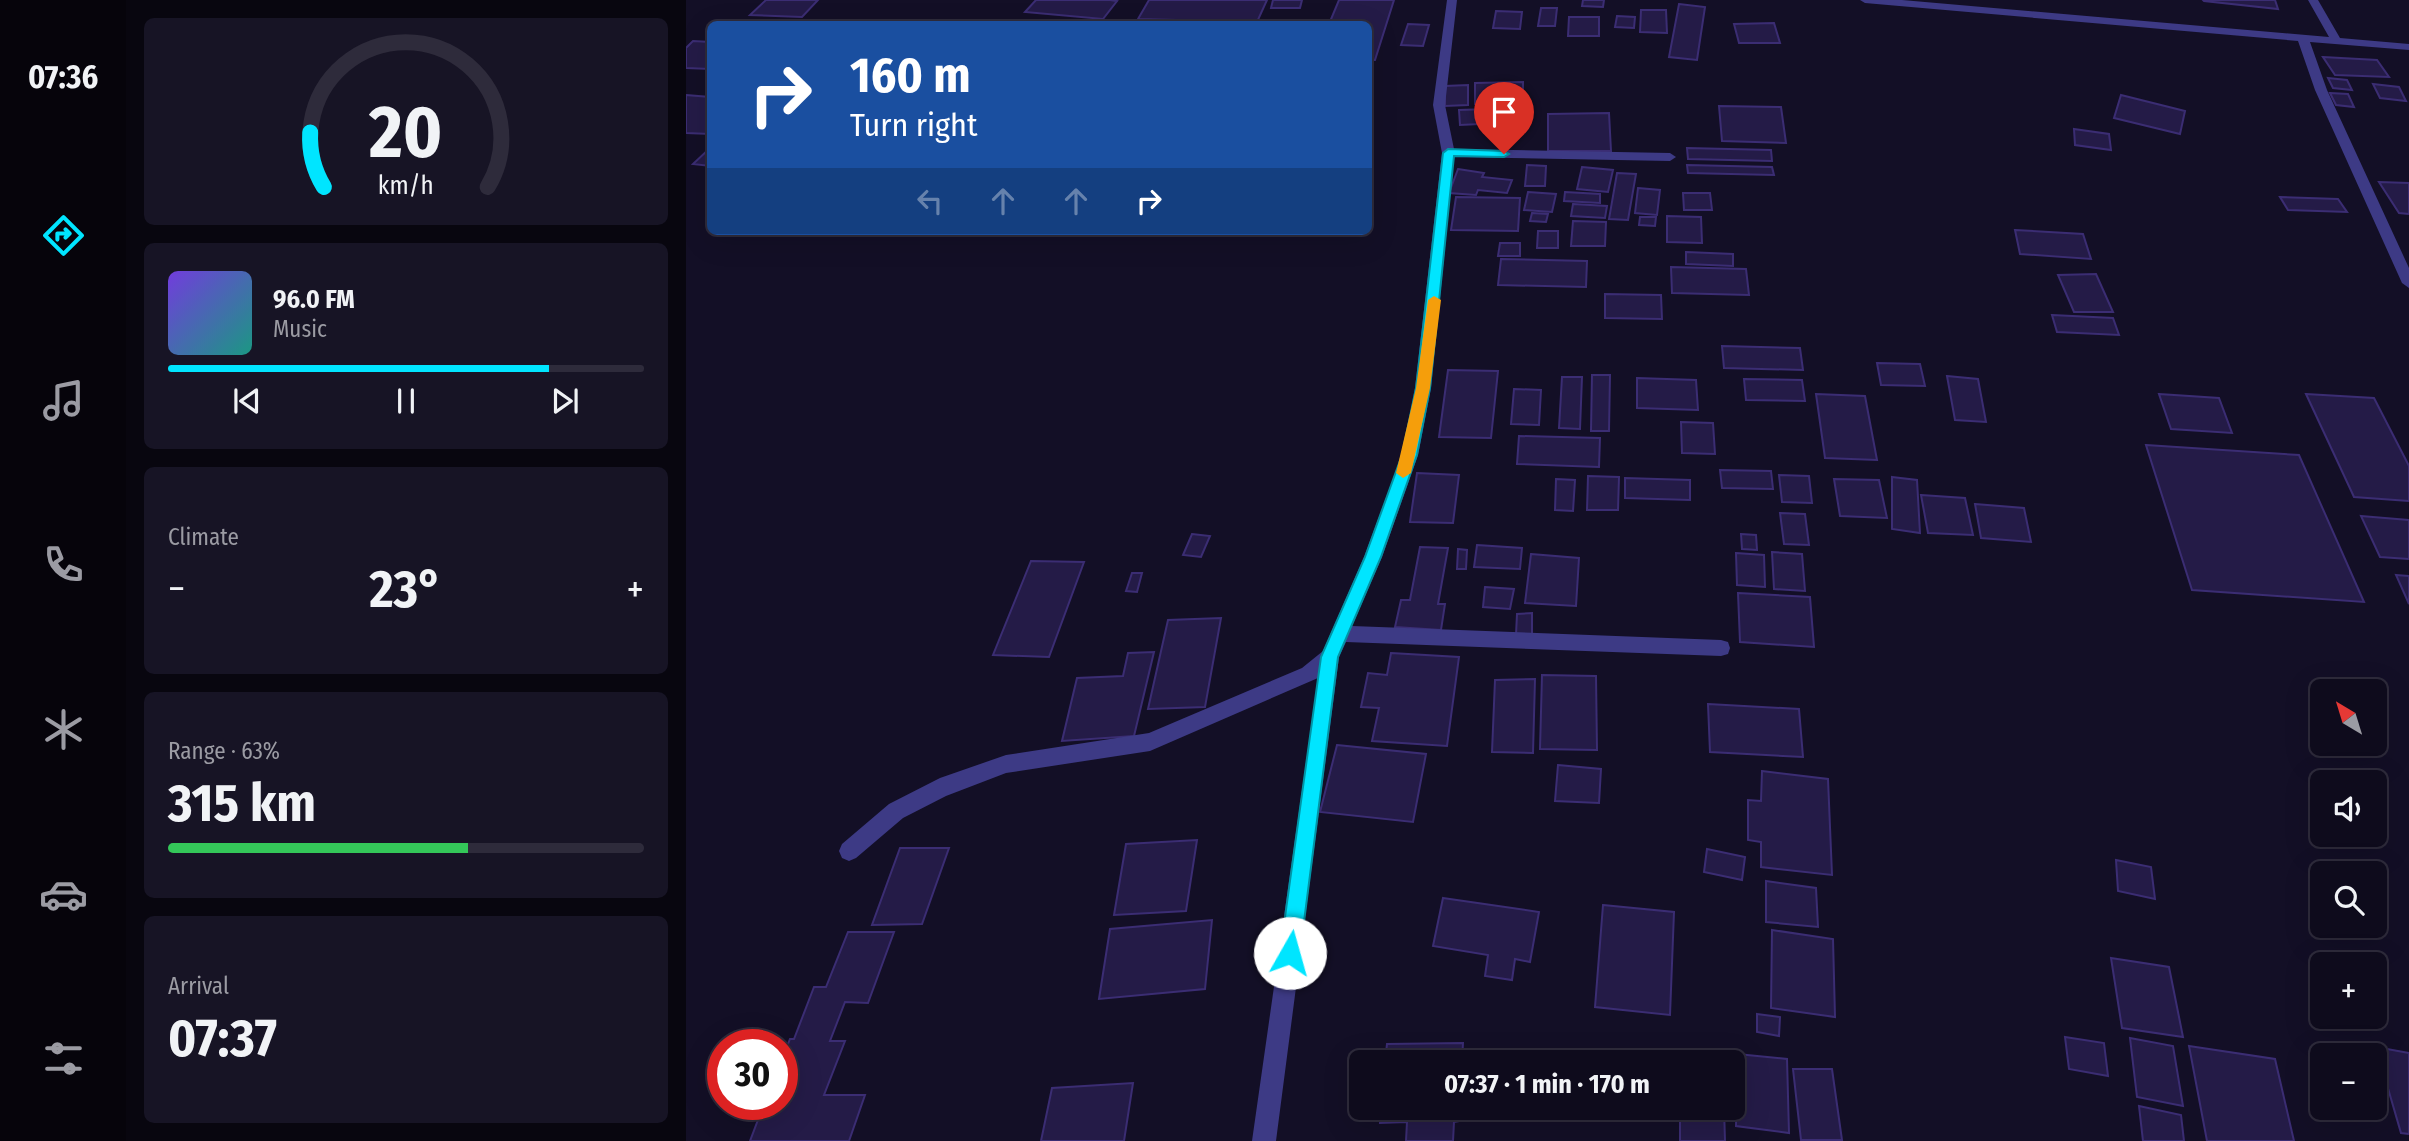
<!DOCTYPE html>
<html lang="en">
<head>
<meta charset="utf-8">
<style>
	body { margin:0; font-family:"Fira Sans Condensed",sans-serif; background:#171425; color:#f1f3f6; height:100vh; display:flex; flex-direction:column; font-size:26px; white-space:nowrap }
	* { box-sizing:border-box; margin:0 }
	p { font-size:23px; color:#9b9ba3 }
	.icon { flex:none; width:38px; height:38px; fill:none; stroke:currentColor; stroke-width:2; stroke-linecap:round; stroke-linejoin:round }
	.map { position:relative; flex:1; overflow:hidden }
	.panel { display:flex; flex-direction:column; gap:18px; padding:18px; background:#08060f; width:560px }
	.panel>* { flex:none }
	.top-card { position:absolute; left:21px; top:21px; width:665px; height:214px; border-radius:10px; box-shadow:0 7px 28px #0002,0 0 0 2px #2e2b3b; background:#1a4fa0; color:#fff; overflow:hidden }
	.needle { width:46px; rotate:322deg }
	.fabs { position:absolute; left:1624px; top:679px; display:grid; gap:14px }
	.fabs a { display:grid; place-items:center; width:77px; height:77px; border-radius:10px; background:#0e0b1c; box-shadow:0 7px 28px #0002,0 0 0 2px #2e2b3b; font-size:35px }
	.speed { position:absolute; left:21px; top:1029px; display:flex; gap:14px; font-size:35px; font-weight:700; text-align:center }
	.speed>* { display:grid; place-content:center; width:91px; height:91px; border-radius:50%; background:#0e0b1c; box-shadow:0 7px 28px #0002,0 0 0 2px #2e2b3b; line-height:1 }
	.speed .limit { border:10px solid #d22; background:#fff; color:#111 }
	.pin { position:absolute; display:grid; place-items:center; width:60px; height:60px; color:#fff; margin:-72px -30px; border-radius:50% 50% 50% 0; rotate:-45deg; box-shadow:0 0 7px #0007 }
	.pin .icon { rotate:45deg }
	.me { position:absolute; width:77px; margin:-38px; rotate:7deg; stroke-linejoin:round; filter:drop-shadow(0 0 5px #0008) }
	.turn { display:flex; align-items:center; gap:24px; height:147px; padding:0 28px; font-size:32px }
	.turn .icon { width:91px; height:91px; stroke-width:2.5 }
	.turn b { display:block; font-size:49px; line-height:60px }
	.lanes { display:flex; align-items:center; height:66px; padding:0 28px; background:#0003; justify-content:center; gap:35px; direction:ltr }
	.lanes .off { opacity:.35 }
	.big { font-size:52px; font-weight:700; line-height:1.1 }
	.panel .widget { flex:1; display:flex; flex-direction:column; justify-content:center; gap:10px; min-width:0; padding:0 24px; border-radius:10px; background:#171425 }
	.panel .dial { align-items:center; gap:0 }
	.dial svg { height:182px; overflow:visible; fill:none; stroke:#2e2b3b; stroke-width:7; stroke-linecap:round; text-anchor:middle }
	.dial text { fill:#f1f3f6; stroke:none }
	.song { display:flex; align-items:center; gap:21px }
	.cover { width:84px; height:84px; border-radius:10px; background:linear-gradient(135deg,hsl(260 70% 55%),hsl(170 70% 35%)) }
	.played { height:7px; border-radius:4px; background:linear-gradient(90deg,#00e5ff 80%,#2e2b3b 80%) }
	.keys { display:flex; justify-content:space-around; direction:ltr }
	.heat { display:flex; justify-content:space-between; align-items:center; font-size:38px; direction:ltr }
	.charge { height:10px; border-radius:5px; background:linear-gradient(90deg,#34c759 63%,#2e2b3b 0) }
	.trip { position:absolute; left:663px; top:1050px; width:396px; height:70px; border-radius:10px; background:#0e0b1c; box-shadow:0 7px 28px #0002,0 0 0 2px #2e2b3b; font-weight:700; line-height:70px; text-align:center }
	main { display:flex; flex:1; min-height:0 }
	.tab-bar { display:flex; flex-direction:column; width:126px; justify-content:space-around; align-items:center; background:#06040b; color:#9b9ba3 }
	.tab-bar .icon { width:49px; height:49px }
	.tab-bar .active { color:#00e5ff }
	.tab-bar b { font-size:32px; color:#f1f3f6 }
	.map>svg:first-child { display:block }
</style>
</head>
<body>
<main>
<nav class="tab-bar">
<b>07:36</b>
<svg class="icon active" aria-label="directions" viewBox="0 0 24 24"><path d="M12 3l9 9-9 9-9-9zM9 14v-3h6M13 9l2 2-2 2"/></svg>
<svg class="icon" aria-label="music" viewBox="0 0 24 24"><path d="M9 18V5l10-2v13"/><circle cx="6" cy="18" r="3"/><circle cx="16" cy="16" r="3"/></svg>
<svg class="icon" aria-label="phone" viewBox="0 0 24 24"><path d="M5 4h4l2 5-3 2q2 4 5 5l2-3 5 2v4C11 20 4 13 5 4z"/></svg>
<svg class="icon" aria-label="climate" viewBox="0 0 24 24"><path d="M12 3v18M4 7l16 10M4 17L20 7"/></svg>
<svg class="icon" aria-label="car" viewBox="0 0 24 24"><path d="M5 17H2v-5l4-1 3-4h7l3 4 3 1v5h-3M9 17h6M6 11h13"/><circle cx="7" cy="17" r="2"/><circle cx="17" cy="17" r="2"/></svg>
<svg class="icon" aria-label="filters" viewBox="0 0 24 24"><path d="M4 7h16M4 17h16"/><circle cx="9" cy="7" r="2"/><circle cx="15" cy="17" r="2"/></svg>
</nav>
<section class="panel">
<div class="widget dial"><svg viewBox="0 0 100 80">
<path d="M14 69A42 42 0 1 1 86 69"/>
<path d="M14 69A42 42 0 0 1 8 45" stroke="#00e5ff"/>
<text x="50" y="56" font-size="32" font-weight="700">20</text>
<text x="50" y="72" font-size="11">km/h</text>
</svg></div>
<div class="widget">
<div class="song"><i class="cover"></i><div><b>96.0 FM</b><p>Music</p></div></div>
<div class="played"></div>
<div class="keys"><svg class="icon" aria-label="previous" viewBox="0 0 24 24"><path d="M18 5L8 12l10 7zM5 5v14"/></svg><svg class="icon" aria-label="pause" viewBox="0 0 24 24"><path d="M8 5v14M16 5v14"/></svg><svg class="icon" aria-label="next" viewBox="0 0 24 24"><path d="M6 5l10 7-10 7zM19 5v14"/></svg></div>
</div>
<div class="widget"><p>Climate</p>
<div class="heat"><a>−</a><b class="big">23°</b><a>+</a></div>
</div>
<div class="widget"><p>Range · 63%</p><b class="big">315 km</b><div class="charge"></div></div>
<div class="widget"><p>Arrival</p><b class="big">07:37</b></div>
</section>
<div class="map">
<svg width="1723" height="1141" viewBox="0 0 1723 1141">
	<rect width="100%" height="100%" fill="#130f26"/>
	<!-- building -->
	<path fill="#241b47" stroke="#3b2d73" stroke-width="2" d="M80,0H132L116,17L64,15Z
		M350,0H424L431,1L417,19L339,12Z
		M463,0H581L571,22L452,19Z
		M587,0H616L614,8H585Z
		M653,0H708L689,60H682V24H643Z
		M897,0H918L917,7L896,6Z
		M1517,0H1589L1592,9L1518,1Z
		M993,4L1019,7L1011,60L983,57Z
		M855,8H871L869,26H852Z
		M955,10H980L981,33L954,32Z
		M810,11L836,12L834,29L807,28Z
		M931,16L949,17L948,28L929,27Z
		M883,17H913V36H882Z
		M1088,23L1094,43H1053L1048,24Z
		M722,24L743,25L737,46L715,45Z
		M7,41L24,42V69L0,68V48Z
		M1637,57L1691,60L1703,77L1649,75Z
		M1642,78L1661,80L1666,90L1647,88Z
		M837,82V103L789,104V83Z
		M1687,84L1713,87L1720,101L1694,98Z
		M782,85V105L759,106V86Z
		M1644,93L1662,94L1668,107L1650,105Z
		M0,95L24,97V134L0,133Z
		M1435,95L1499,111L1494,134L1428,118Z
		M1033,106L1095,107L1100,143L1036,141Z
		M835,108L836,122L774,125L773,110Z
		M923,113L925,151H862V114Z
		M1388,129L1423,134L1425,150L1389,145Z
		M24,148V166L7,164Z
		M1001,148L1085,150L1086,161L1002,159Z
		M841,165L860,166L859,186H839Z
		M1001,165L1086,167L1088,175L1002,173Z
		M896,167L927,170L922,192L891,189Z
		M772,169L798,173L796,177L826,180L821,193L792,190L790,195L763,193Z
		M931,173L950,174L942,220L923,219Z
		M1693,182L1723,183V214L1713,213Z
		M952,188L974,190L971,215L949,213Z
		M842,192L870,194L866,212L838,210Z
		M879,192L914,194V203L878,201Z
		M997,193H1024L1026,210H998Z
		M770,197L834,198L832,231L765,230Z
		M1594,197L1652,199L1661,212L1602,210Z
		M887,204L921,206L919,218L885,216Z
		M846,213L862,214L860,222L844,221Z
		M981,216L1015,217L1016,243L981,242Z
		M954,217H970L969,226L953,225Z
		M887,221L920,222L919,246H885Z
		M1329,230L1397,234L1405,259L1334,254Z
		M852,231H872V248H851Z
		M814,243H834V256H812Z
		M1000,252L1047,254V266L1000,264Z
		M815,259L901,261L900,287L812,285Z
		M985,267L1060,269L1063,295L986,293Z
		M1410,274L1427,312H1388L1372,275Z
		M919,294L975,295L976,319L919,318Z
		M1366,315L1427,318L1433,335L1371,332Z
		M1036,346L1114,348L1117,370L1038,368Z
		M1191,363L1234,364L1239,386L1195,385Z
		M762,370L812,371L805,438L753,437Z
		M906,375H924L923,431H905Z
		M1261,376L1292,379L1300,422L1269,420Z
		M876,377H896L894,429L873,428Z
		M951,378L1010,380L1012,410L951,408Z
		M1058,379L1116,380L1119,401L1060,400Z
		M828,389L855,390L853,425L825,424Z
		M1130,394L1179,396L1191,460L1139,458Z
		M1473,394L1533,398L1546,433L1485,429Z
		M1620,394L1688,398L1723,466V501L1668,497Z
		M995,422L1027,423L1029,454L996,453Z
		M833,436L914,438L913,467L831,464Z
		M1460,445L1613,455L1678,602L1506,590Z
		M1034,470L1085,471L1087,489L1036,488Z
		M731,473L773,475L767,523L724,522Z
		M1093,475L1123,476L1126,503L1096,502Z
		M902,476L933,477L932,510H901Z
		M1206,477L1231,480L1234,533L1206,529Z
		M939,478L1004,480V500L939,498Z
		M870,479L889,480L887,511L869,510Z
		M1148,479L1193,480L1201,518L1154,516Z
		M1235,495L1279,498L1287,535L1242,533Z
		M1289,504L1338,508L1345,542L1295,538Z
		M1094,513L1119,514L1123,545L1098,544Z
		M1675,516L1723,520V559L1694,557Z
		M506,534L524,536L515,557L497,555Z
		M1055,534L1070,535L1071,550L1056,549Z
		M791,545L836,548L834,569L788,567Z
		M734,547L762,548L752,604H759L755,630L709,627L715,600H724Z
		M772,549L781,550L780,569H771Z
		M1086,552L1116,554L1119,591L1088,589Z
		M1050,553L1078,555L1079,587L1051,585Z
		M845,554L893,558L890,606L839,603Z
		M345,561L398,562L363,657L307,655Z
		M446,573H456L451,592L440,591Z
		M1710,575L1723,576V604Z
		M799,587L828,589L824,609L797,607Z
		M1052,593L1124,597L1128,647L1054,642Z
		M846,613V634L830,635L831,614Z
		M535,618L519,707L462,709L482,620Z
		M468,652L448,736L376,741L391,678L437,676L442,653Z
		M705,653L773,657L761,746L686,741L693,708L675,707L682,673L701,675Z
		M856,675L910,676L911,750L854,749Z
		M849,679L847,753L806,752L809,680Z
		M1022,704L1113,709L1117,757L1024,752Z
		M651,745L740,754L727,822L634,812Z
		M872,765L915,769L913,803L869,801Z
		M1076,771L1142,779L1146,875L1075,867V842L1062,840V800L1075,801Z
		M511,840L500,911L428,915L440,844Z
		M214,848H263L236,924L186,925Z
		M1021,849L1059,857L1056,880L1018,872Z
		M1430,860L1465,867L1469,899L1432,891Z
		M1080,881L1130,888L1132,927L1080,922Z
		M757,898L853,912L844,962L829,959L826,980L799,976L802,955L747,946Z
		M917,905L988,912L984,1015L909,1007Z
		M526,920L519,989L413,999L424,929Z
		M1086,930L1147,939L1149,1017L1085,1008Z
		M162,932H208L182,1003L159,1002L144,1041H159L138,1095H179L163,1141H64L78,1104H96V1059L104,1039H108L128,987H140Z
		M1425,958L1483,967L1497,1037L1436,1028Z
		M1071,1014L1094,1017L1093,1036L1071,1032Z
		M1379,1037L1418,1043L1422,1076L1383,1069Z
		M1444,1038L1487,1046L1497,1106L1451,1097Z
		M777,1043L776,1062H699L701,1044Z
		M1503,1046L1589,1059L1608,1141H1521Z
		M1690,1047L1723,1053V1134L1715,1133Z
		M1051,1054L1101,1059L1103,1133L1050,1126Z
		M995,1057L1037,1061V1062H995Z
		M1107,1069H1146L1156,1140H1115Z
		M447,1083L438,1141H355L366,1088Z
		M1453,1106L1495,1115L1498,1141H1457Z
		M695,1108H774V1121L768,1122L767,1141H720L721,1122L694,1123Z
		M994,1108H1038L1039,1141H994Z"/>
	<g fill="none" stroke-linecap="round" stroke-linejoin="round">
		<!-- street -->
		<path fill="#3d3a85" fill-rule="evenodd" d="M761,0H771L759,105L768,149L984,153L990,157L984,161L768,157L745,388L732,455L696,557L666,626L1035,640L1042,642L1044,648L1042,654L1035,656L660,642L653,657L590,1141H566L632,678L464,751L320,773L260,796L217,818L170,858L163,861L156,858L153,851L156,844L203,804L254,778L320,755L463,733L616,668L637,651L678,557L716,455L729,388L756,153L747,105Z
			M1174,0H1216L1643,37L1622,0H1632L1654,38L1723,44V50L1624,42L1641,90L1723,268V288L1716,283L1629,90L1612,41L1179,3Z"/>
	</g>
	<!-- route -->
	<path fill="#00e5ff" stroke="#0095a6" stroke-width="2" d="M762,149L818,151L823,154L818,157L768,156L744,388L731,455L695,557L652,657L614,953L611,960L604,963L597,960L594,953L635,657L679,557L716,455L730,388L757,153Z"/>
	<!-- slow -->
	<path fill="#f59e0b" d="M748,296L755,300L744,388L725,473L717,478L710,473L730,388L742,300Z"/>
</svg>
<div class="fabs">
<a><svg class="needle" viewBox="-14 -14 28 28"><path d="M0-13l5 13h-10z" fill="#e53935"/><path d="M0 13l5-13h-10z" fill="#9b9ba3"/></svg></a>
<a><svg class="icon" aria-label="sound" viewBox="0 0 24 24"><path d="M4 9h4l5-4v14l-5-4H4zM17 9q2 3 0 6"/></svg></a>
<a><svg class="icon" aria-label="search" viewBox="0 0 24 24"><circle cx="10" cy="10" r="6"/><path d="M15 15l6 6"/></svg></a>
<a>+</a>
<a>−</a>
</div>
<div class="speed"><div class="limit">30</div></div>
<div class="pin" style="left:818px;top:154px;background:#d93025"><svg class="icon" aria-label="arrive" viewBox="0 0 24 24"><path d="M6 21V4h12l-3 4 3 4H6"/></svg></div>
<svg class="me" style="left:604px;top:953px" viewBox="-20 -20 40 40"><circle r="19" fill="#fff"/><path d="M0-13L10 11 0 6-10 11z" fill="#00e5ff"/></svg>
<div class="trip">07:37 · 1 min · 170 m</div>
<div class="top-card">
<div class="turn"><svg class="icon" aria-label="right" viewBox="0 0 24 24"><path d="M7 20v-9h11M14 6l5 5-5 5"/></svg><div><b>160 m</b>Turn right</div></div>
<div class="lanes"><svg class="icon off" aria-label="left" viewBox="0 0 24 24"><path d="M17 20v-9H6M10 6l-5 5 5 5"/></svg><svg class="icon off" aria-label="ahead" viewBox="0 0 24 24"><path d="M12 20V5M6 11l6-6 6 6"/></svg><svg class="icon off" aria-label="ahead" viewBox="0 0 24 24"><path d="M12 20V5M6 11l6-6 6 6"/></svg><svg class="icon" aria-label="right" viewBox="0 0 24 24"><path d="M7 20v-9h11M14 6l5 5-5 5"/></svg></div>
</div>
</div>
</main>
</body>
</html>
